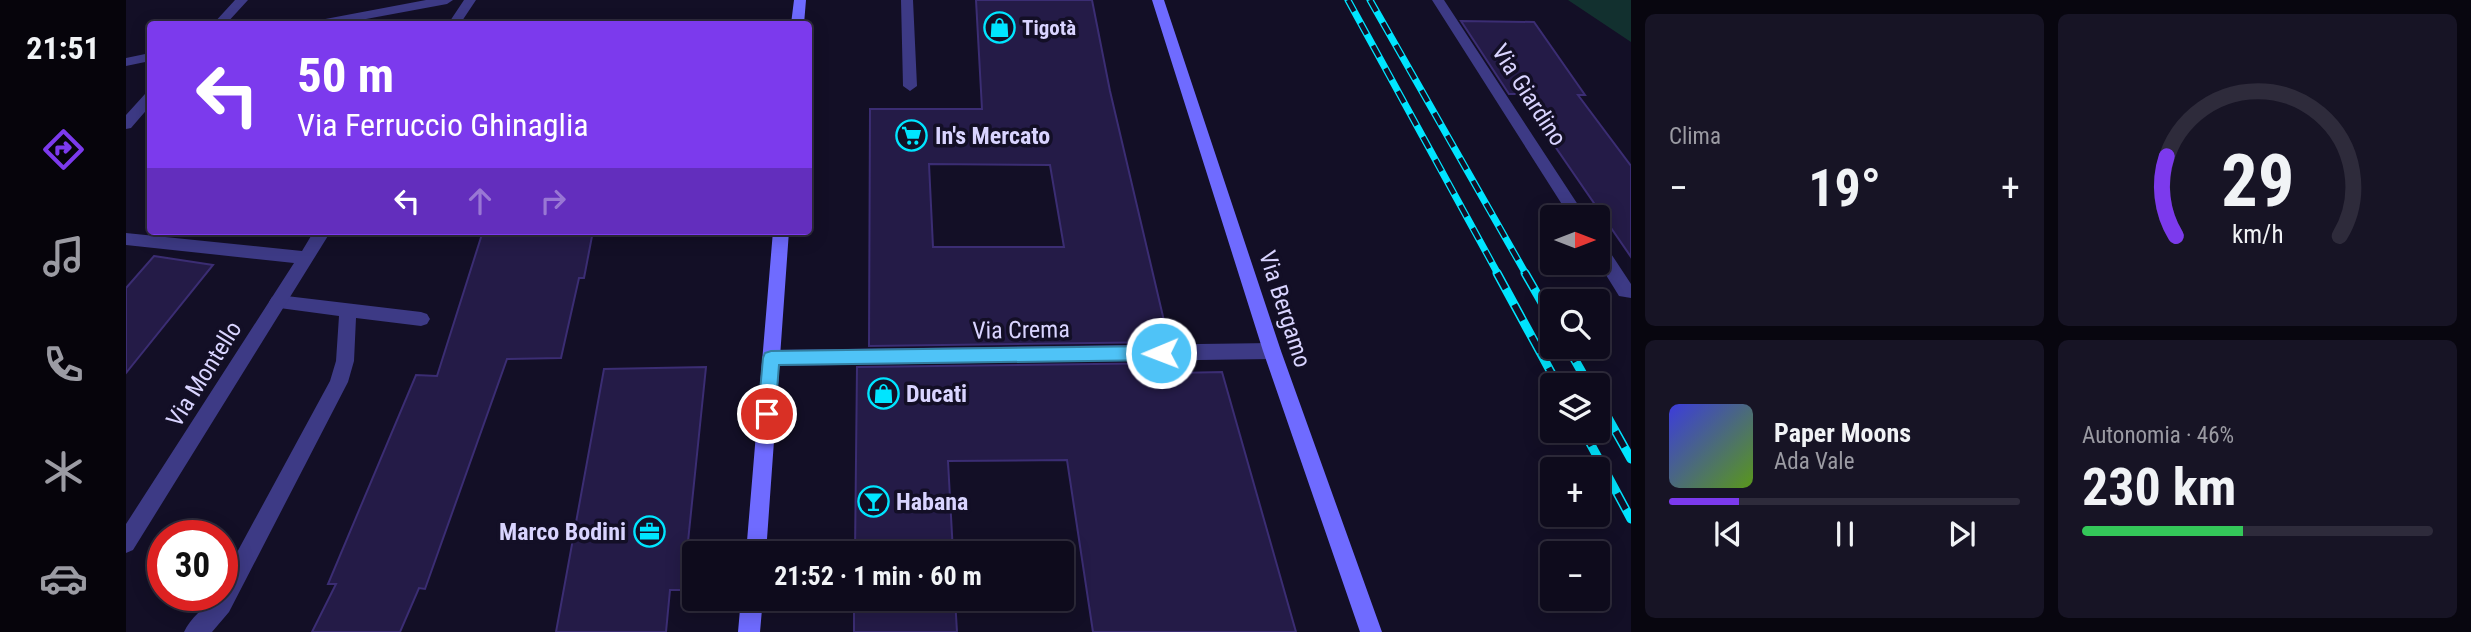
<!DOCTYPE html>
<html lang="it">
<head>
<meta charset="utf-8">
<style>
	body { margin:0; font-family:"Roboto Condensed",sans-serif; background:#171425; color:#f1f3f6; height:100vh; display:flex; flex-direction:column; font-size:26px; white-space:nowrap }
	* { box-sizing:border-box; margin:0 }
	p { font-size:23px; color:#9b9ba3 }
	.icon { flex:none; width:38px; height:38px; fill:none; stroke:currentColor; stroke-width:2; stroke-linecap:round; stroke-linejoin:round }
	.map { position:relative; flex:1; overflow:hidden }
	.panel { display:flex; flex-direction:column; gap:14px; padding:14px; background:#08060f; width:840px }
	.panel>* { flex:none }
	.hud { position:absolute; left:21px; top:21px; width:665px; height:214px; border-radius:7px; box-shadow:0 4px 18px #0003,0 0 0 2px #2e2b3b; background:#7c3aed; color:#fff; overflow:hidden }
	.needle { width:46px; rotate:90deg }
	.controls { position:absolute; left:1414px; top:205px; display:grid; gap:14px }
	.controls a { display:grid; place-items:center; width:70px; height:70px; border-radius:7px; background:#0e0b1c; box-shadow:0 4px 18px #0003,0 0 0 2px #2e2b3b; font-size:35px }
	.speed { position:absolute; left:21px; top:520px; display:flex; gap:14px; font-size:35px; font-weight:700; text-align:center }
	.speed>* { display:grid; place-content:center; width:91px; height:91px; border-radius:50%; background:#0e0b1c; box-shadow:0 4px 18px #0003,0 0 0 2px #2e2b3b; line-height:1 }
	.speed .limit { border:10px solid #d22; background:#fff; color:#111 }
	.pin { position:absolute; display:grid; place-items:center; width:60px; height:60px; color:#fff; margin:-30px; border:4px solid #fff; border-radius:50%; box-shadow:0 2px 7px #0007 }
	.me { position:absolute; width:77px; margin:-38px; rotate:269deg; stroke-linejoin:round; filter:drop-shadow(0 0 5px #0008) }
	.turn { display:flex; align-items:center; gap:24px; height:147px; padding:0 35px; font-size:32px }
	.turn .icon { width:91px; height:91px; stroke-width:2.5 }
	.turn b { display:block; font-size:49px; line-height:60px }
	.lanes { display:flex; align-items:center; height:66px; padding:0 35px; background:#0003; justify-content:center; gap:35px; direction:ltr }
	.lanes .off { opacity:.35 }
	.big { font-size:52px; font-weight:700; line-height:1.1 }
	.panel .tile { flex:1; display:flex; flex-direction:column; justify-content:center; gap:10px; min-width:0; padding:0 24px; border-radius:10px; background:#171425 }
	.panel .dial { align-items:center; gap:0 }
	.dial svg { height:182px; overflow:visible; fill:none; stroke:#2e2b3b; stroke-width:7; stroke-linecap:round; text-anchor:middle }
	.dial text { fill:#f1f3f6; stroke:none }
	.song { display:flex; align-items:center; gap:21px }
	.cover { width:84px; height:84px; border-radius:10px; background:linear-gradient(135deg,hsl(240 70% 55%),hsl(90 70% 35%)) }
	.played { height:7px; border-radius:4px; background:linear-gradient(90deg,#7c3aed 20%,#2e2b3b 20%) }
	.keys { display:flex; justify-content:space-around; direction:ltr }
	.heat { display:flex; justify-content:space-between; align-items:center; font-size:38px; direction:ltr }
	.charge { height:10px; border-radius:5px; background:linear-gradient(90deg,#34c759 46%,#2e2b3b 0) }
	.panel .tiles { flex:1; display:grid; gap:14px; grid-template-columns:repeat(2,1fr) }
	.trip { position:absolute; left:556px; top:541px; width:392px; height:70px; border-radius:7px; background:#0e0b1c; box-shadow:0 4px 18px #0003,0 0 0 2px #2e2b3b; font-weight:700; line-height:70px; text-align:center }
	main { display:flex; flex:1; min-height:0 }
	.menu { display:flex; flex-direction:column; width:126px; justify-content:space-around; align-items:center; background:#06040b; color:#9b9ba3 }
	.menu .icon { width:49px; height:49px }
	.menu .active { color:#7c3aed }
	.menu b { font-size:32px; color:#f1f3f6 }
	.map>svg:first-child { display:block }
</style>
</head>
<body>
<main>
<nav class="menu">
<b>21:51</b>
<svg class="icon active" aria-label="directions" viewBox="0 0 24 24"><path d="M12 3l9 9-9 9-9-9zM9 14v-3h6M13 9l2 2-2 2"/></svg>
<svg class="icon" aria-label="music" viewBox="0 0 24 24"><path d="M9 18V5l10-2v13"/><circle cx="6" cy="18" r="3"/><circle cx="16" cy="16" r="3"/></svg>
<svg class="icon" aria-label="phone" viewBox="0 0 24 24"><path d="M5 4h4l2 5-3 2q2 4 5 5l2-3 5 2v4C11 20 4 13 5 4z"/></svg>
<svg class="icon" aria-label="climate" viewBox="0 0 24 24"><path d="M12 3v18M4 7l16 10M4 17L20 7"/></svg>
<svg class="icon" aria-label="car" viewBox="0 0 24 24"><path d="M5 17H2v-5l4-1 3-4h7l3 4 3 1v5h-3M9 17h6M6 11h13"/><circle cx="7" cy="17" r="2"/><circle cx="17" cy="17" r="2"/></svg>
</nav>
<div class="map">
<svg width="1505" height="632" viewBox="0 0 1505 632">
	<rect width="100%" height="100%" fill="#130f26"/>
	<!-- green -->
	<path fill="#12302f" d="M1442,0H1505V42Z"/>
	<!-- building -->
	<path fill="#241b47" stroke="#3b2d73" stroke-width="2" fill-rule="evenodd" d="M850,0H966L984,91L1043,342L743,346L744,109H856ZM803,164L924,165L938,247H807Z
		M1335,21L1408,22L1459,95H1452L1505,166V257L1393,94H1383Z
		M357,231H467L458,278H453L435,358L381,359L299,589L293,588L274,632H186L210,584H202L290,375L311,376Z
		M28,256L87,265L0,373V288Z
		M1048,363L1050,373L1096,372L1170,632H967L941,460L822,461L827,553H729L731,367Z
		M580,367L557,590H544L540,632H430L478,369Z
		M728,598H829L831,632H728Z"/>
	<g fill="none" stroke-linecap="round" stroke-linejoin="round">
		<!-- service -->
		<path fill="#3d3a85" fill-rule="evenodd" d="M775,0H787L791,86L784,91L777,86Z
			M152,295L295,312L301,314L304,319L301,324L295,326L230,318L228,361L222,382L103,612L86,632H58C64,618 79,608 88,595H96V580L204,381L210,361L213,316L146,307L143,302L146,297Z"/>
		<!-- minor -->
		<path fill="#3d3a85" fill-rule="evenodd" d="M109,0H122L100,24H87Z
			M300,0H327L321,4L213,24H187L194,20Z
			M338,0H350L334,24H322Z
			M1306,0H1318L1460,217H1444Z
			M24,53V61L0,66V58Z
			M24,92V106L5,128L0,129V115L19,94Z
			M188,231H205L7,550L0,553V524L168,263L0,245V233L176,251Z
			M1472,242L1478,243L1505,284V298L1493,296L1472,262Z
			M1146,343L1152,346L1155,351L1152,356L1146,359L645,366L639,363L636,358L639,353L645,350Z"/>
		<!-- secondary -->
		<path fill="#6f6bff" fill-rule="evenodd" d="M668,0H680L678,24H665Z
			M1026,0H1038L1155,351L1256,632H1234L1137,351Z
			M647,231H663L640,553H620Z
			M615,598H637L634,632H612Z"/>
		<defs>
			<path id="rail-far1" d="M1222,0L1372,274
				M1244,0L1400,274"/>
			<path id="rail" d="M1371,273L1432,385
				M1399,273L1426,320
				M1441,346L1463,385
				M1472,400L1505,459
				M1457,430L1505,519"/>
		</defs>
		<!-- rail-far1 casing -->
		<use href="#rail-far1" stroke="#00e5ff" stroke-width="7"/>
		<!-- rail casing -->
		<use href="#rail" stroke="#00e5ff" stroke-width="9"/>
		<!-- rail-far1 -->
		<use href="#rail-far1" stroke="#130f26" stroke-width="4.5" stroke-dasharray="13" stroke-linecap="butt"/>
		<!-- rail -->
		<use href="#rail" stroke="#130f26" stroke-width="6" stroke-dasharray="18" stroke-linecap="butt"/>
	</g>
	<!-- route -->
	<path fill="#4fc3f7" stroke="#337fa1" stroke-width="2" d="M1035,346L1041,348L1043,353L1041,358L1035,360L653,365L649,414L647,419L641,422L635,419L632,414L637,358L639,353L645,351Z"/>
	<!-- icons -->
	<defs>
		<symbol id="shop-ring" viewBox="-11 -11 22 22"><circle r="9.5" fill="#130f26" stroke="#00e5ff" stroke-width="1.5"/><path d="M-5-2.5h2.3a2.7 3.5 0 0 1 5.4 0H5L5.5 6h-11ZM-1.5-2.5h3a1.5 2.3 0 0 0-3 0Z" fill="#00e5ff"/></symbol>
		<symbol id="supermarket-ring" viewBox="-11 -11 22 22"><circle r="9.5" fill="#130f26" stroke="#00e5ff" stroke-width="1.5"/><path d="M-6-5.5h2.5l.6 2H6L4.5 2H-2.5L-4.4-4H-6ZM-1.5 3.2a1.3 1.3 0 1 0 .1 0ZM3 3.2a1.3 1.3 0 1 0 .1 0Z" fill="#00e5ff"/></symbol>
		<symbol id="bar-ring" viewBox="-11 -11 22 22"><circle r="9.5" fill="#130f26" stroke="#00e5ff" stroke-width="1.5"/><path d="M-6-5H6L.8 .8V4.5H3.5V6h-7V4.5H-.8V.8Z" fill="#00e5ff"/></symbol>
		<symbol id="office-ring" viewBox="-11 -11 22 22"><circle r="9.5" fill="#130f26" stroke="#00e5ff" stroke-width="1.5"/><path d="M-6-3h4V-5.5h4V-3h4V5H-6ZM-1-4.5V-3h2v-1.5ZM-6 0V1H6V0Z" fill="#00e5ff"/></symbol>
	</defs>
	<g fill-rule="evenodd">
		<use href="#shop-ring" x="856" y="10" width="35" height="35"/>
		<use href="#supermarket-ring" x="768" y="118" width="35" height="35"/>
		<use href="#shop-ring" x="740" y="376" width="35" height="35"/>
		<use href="#bar-ring" x="730" y="484" width="35" height="35"/>
		<use href="#office-ring" x="506" y="514" width="35" height="35"/>
	</g>
	<g text-anchor="middle" stroke-width="7" stroke-linejoin="round" paint-order="stroke">
		<!-- far-poi labels -->
		<g font-size="21" font-weight="bold" fill="#d9d4ff" stroke="#130f26" text-anchor="start">
			<text x="896" y="35">Tigotà</text>
		</g>
		<!-- street labels -->
		<g font-size="24" fill="#d9d4ff" stroke="#130f26">
			<text transform="translate(1403 95) rotate(57)" y="8">Via Giardino</text>
			<text transform="translate(1159 309) rotate(72)" y="8">Via Bergamo</text>
			<text transform="translate(895 330) rotate(-1)" y="8">Via Crema</text>
			<text transform="translate(78 374) rotate(-58)" y="8">Via Montello</text>
		</g>
		<!-- poi labels -->
		<g font-size="24" font-weight="bold" fill="#d9d4ff" stroke="#130f26" text-anchor="start">
			<text x="809" y="144">In's Mercato</text>
			<text x="780" y="402">Ducati</text>
			<text x="770" y="510">Habana</text>
			<text x="500" y="540" text-anchor="end">Marco Bodini</text>
		</g>
	</g>
</svg>
<div class="controls">
<a><svg class="needle" viewBox="-14 -14 28 28"><path d="M0-13l5 13h-10z" fill="#e53935"/><path d="M0 13l5-13h-10z" fill="#9b9ba3"/></svg></a>
<a><svg class="icon" aria-label="search" viewBox="0 0 24 24"><circle cx="10" cy="10" r="6"/><path d="M15 15l6 6"/></svg></a>
<a><svg class="icon" aria-label="layers" viewBox="0 0 24 24"><path d="M12 4l9 5-9 5-9-5zM3 14l9 5 9-5"/></svg></a>
<a>+</a>
<a>−</a>
</div>
<div class="speed"><div class="limit">30</div></div>
<div class="pin" style="left:641px;top:414px;background:#d93025"><svg class="icon" aria-label="arrive" viewBox="0 0 24 24"><path d="M6 21V4h12l-3 4 3 4H6"/></svg></div>
<svg class="me" style="left:1035px;top:353px" viewBox="-20 -20 40 40"><circle r="17" fill="#4fc3f7" stroke="#fff" stroke-width="3"/><path d="M0-11L8 9 0 5-8 9z" fill="#fff"/></svg>
<div class="trip">21:52 · 1 min · 60 m</div>
<div class="hud">
<div class="turn"><svg class="icon" aria-label="left" viewBox="0 0 24 24"><path d="M17 20v-9H6M10 6l-5 5 5 5"/></svg><div><b>50 m</b>Via Ferruccio Ghinaglia</div></div>
<div class="lanes"><svg class="icon" aria-label="left" viewBox="0 0 24 24"><path d="M17 20v-9H6M10 6l-5 5 5 5"/></svg><svg class="icon off" aria-label="ahead" viewBox="0 0 24 24"><path d="M12 20V5M6 11l6-6 6 6"/></svg><svg class="icon off" aria-label="right" viewBox="0 0 24 24"><path d="M7 20v-9h11M14 6l5 5-5 5"/></svg></div>
</div>
</div>
<section class="panel">
<div class="tiles">
<div class="tile"><p>Clima</p>
<div class="heat"><a>−</a><b class="big">19°</b><a>+</a></div>
</div>
<div class="tile dial"><svg viewBox="0 0 100 80">
<path d="M14 69A42 42 0 1 1 86 69"/>
<path d="M14 69A42 42 0 0 1 10 34" stroke="#7c3aed"/>
<text x="50" y="56" font-size="32" font-weight="700">29</text>
<text x="50" y="72" font-size="11">km/h</text>
</svg></div>
<div class="tile">
<div class="song"><i class="cover"></i><div><b>Paper Moons</b><p>Ada Vale</p></div></div>
<div class="played"></div>
<div class="keys"><svg class="icon" aria-label="previous" viewBox="0 0 24 24"><path d="M18 5L8 12l10 7zM5 5v14"/></svg><svg class="icon" aria-label="pause" viewBox="0 0 24 24"><path d="M8 5v14M16 5v14"/></svg><svg class="icon" aria-label="next" viewBox="0 0 24 24"><path d="M6 5l10 7-10 7zM19 5v14"/></svg></div>
</div>
<div class="tile"><p>Autonomia · 46%</p><b class="big">230 km</b><div class="charge"></div></div>
</div>
</section>
</main>
</body>
</html>
